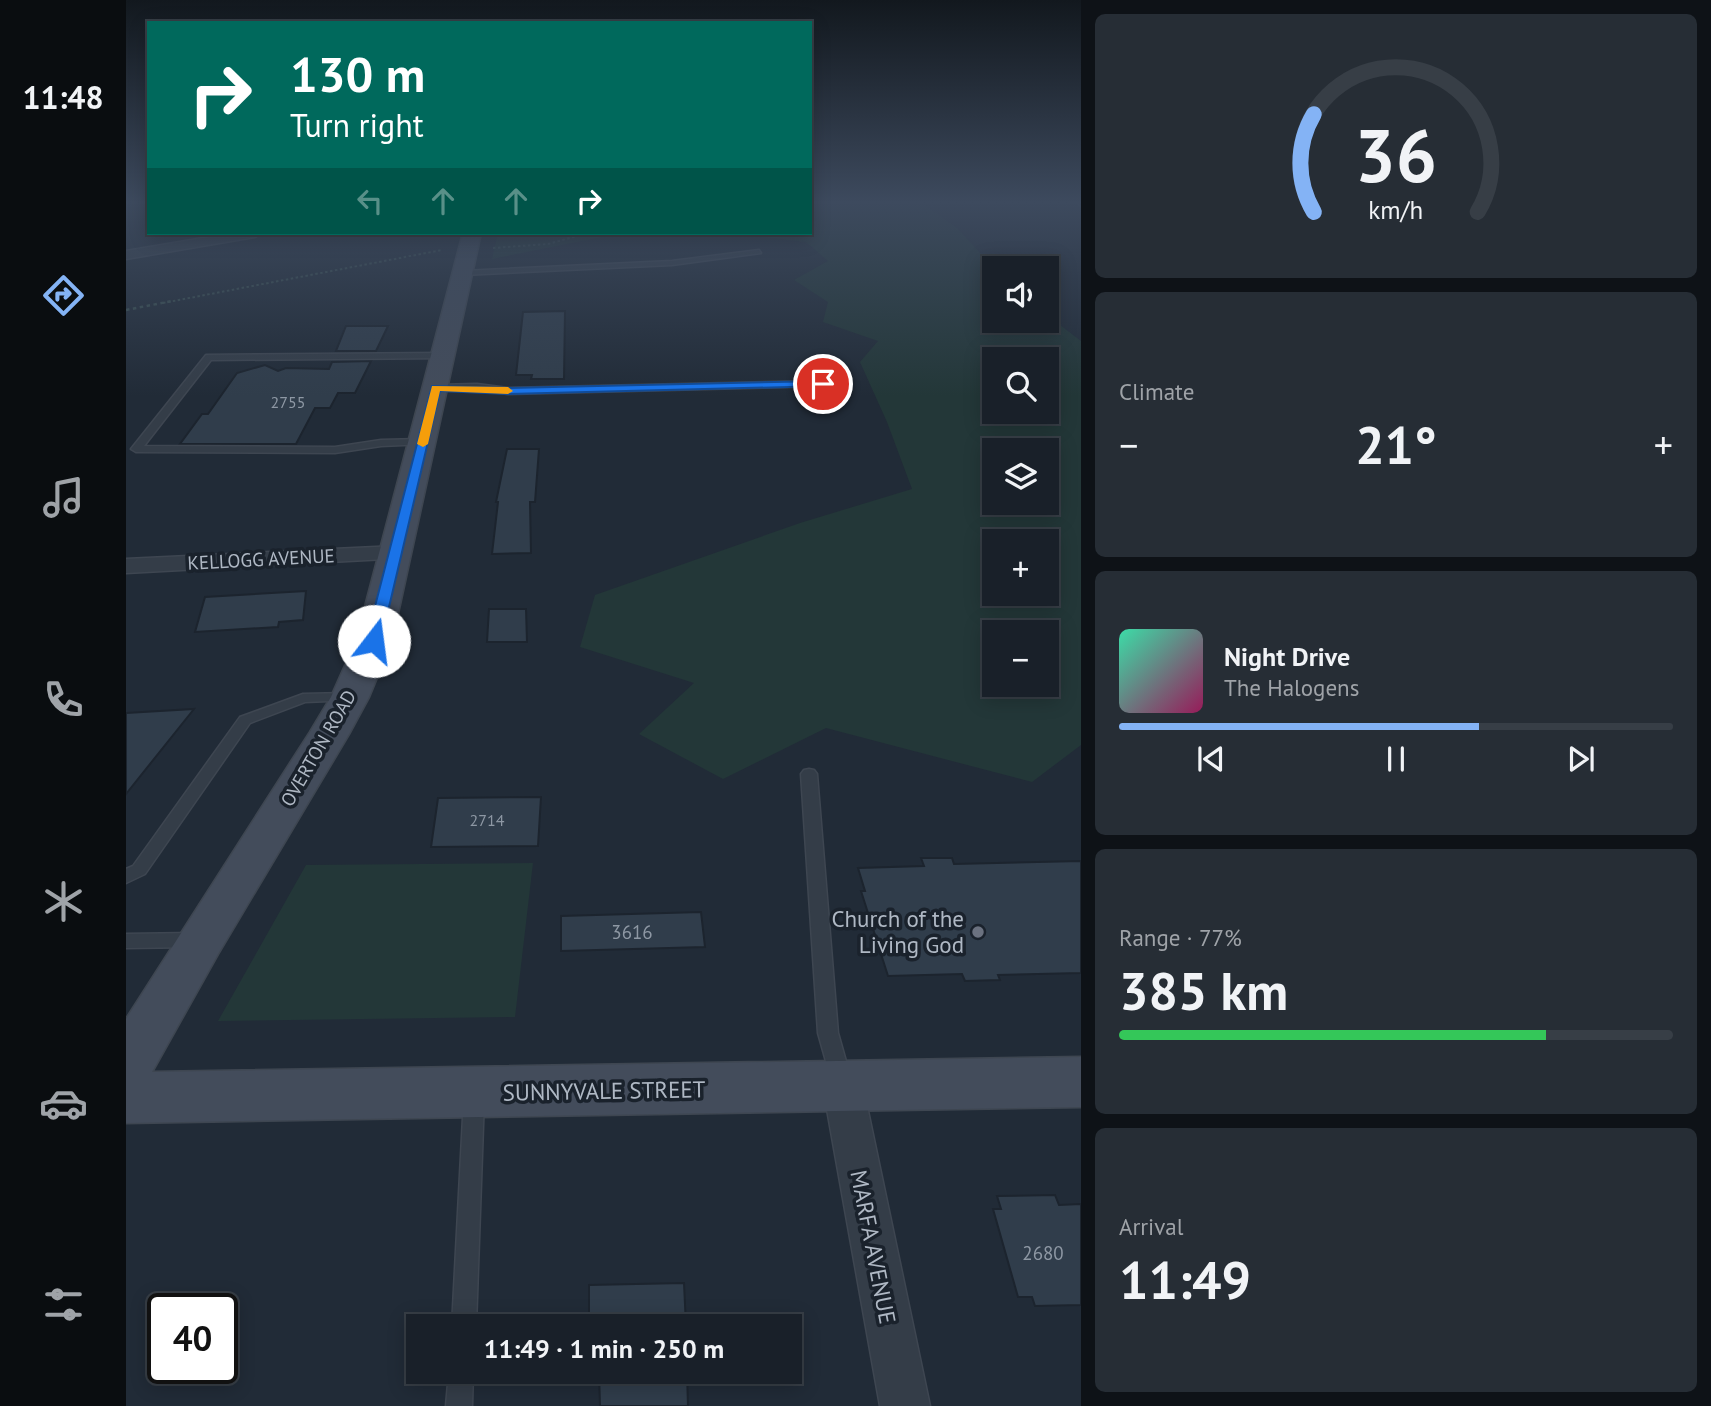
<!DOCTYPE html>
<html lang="en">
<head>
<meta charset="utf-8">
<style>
	body { margin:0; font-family:"PT Sans",sans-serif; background:#262d35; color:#f1f3f6; height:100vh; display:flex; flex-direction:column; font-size:26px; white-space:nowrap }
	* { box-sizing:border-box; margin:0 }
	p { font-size:23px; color:#9fa3a8 }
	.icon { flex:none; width:38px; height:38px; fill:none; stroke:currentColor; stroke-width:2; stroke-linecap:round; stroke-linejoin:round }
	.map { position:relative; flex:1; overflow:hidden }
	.panel { display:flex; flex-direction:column; gap:14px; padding:14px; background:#0e1217; width:630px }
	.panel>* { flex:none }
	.top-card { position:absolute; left:21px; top:21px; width:665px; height:214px; border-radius:0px; box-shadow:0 4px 18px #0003,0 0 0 2px #373e46; background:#00695c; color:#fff; overflow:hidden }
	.tools { position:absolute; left:856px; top:256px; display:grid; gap:14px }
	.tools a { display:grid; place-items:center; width:77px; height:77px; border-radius:0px; background:#192029; box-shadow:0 4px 18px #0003,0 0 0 2px #373e46; font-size:35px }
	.speed { position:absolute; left:21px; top:1293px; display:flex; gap:14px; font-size:35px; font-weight:700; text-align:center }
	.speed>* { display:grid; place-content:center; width:91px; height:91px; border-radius:50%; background:#192029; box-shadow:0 4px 18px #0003,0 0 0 2px #373e46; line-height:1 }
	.speed .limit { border:4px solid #111; border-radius:10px; background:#fff; color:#111 }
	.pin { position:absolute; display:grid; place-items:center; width:60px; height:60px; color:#fff; margin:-30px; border:4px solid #fff; border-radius:50%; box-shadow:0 2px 7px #0007 }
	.me { position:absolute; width:77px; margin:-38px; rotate:15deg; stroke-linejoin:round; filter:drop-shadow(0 0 5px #0008) }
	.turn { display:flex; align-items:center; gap:24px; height:147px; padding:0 28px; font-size:32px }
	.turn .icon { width:91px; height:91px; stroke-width:2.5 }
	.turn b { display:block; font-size:49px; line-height:60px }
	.lanes { display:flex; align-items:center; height:66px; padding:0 28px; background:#0003; justify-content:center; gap:35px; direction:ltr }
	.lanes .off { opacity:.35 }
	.big { font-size:52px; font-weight:800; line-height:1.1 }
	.panel .card { flex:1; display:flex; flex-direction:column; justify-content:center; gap:10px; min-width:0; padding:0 24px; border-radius:10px; background:#262d35 }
	.panel .dial { align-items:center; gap:0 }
	.dial svg { height:182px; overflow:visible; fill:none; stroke:#373e46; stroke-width:7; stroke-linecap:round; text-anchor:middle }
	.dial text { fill:#f1f3f6; stroke:none }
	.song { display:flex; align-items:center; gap:21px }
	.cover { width:84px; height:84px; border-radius:10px; background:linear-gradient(135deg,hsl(160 70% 55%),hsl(330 70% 35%)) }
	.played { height:7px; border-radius:4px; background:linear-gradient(90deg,#84b3f5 65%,#373e46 65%) }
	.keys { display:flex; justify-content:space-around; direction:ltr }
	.heat { display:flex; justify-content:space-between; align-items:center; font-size:38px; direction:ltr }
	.charge { height:10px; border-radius:5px; background:linear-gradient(90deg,#34c759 77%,#373e46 0) }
	.trip { position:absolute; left:280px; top:1314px; width:396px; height:70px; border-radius:0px; background:#192029; box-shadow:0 4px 18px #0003,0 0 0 2px #373e46; font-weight:800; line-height:70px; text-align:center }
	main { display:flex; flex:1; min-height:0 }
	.dock { display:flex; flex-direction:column; width:126px; justify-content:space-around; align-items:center; background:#0a0d10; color:#9fa3a8 }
	.dock .icon { width:49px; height:49px }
	.dock .current { color:#84b3f5 }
	.dock b { font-size:32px; color:#f1f3f6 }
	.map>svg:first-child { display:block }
</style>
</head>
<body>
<main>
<nav class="dock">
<b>11:48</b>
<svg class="icon current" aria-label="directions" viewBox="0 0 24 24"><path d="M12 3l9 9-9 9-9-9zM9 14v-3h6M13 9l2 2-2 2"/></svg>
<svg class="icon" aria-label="music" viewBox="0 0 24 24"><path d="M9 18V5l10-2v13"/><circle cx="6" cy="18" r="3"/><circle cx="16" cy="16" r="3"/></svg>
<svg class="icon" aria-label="phone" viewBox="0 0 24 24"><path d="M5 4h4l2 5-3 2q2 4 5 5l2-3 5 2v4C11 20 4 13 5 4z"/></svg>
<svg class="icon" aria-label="climate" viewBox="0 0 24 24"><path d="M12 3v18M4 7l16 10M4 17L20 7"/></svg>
<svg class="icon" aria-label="car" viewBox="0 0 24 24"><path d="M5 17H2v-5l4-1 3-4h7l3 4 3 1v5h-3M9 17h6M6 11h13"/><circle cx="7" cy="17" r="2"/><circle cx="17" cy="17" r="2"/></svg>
<svg class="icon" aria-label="filters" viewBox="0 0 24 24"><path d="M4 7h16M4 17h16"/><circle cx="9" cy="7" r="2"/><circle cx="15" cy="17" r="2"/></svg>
</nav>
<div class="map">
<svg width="955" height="1406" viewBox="0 0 955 1406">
	<rect width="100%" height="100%" fill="#212b37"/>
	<!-- green -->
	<path fill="#233738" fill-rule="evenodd" d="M684,200H792L831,228L868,268V320H920L921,315L955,341V745L906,782L700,728L597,779L513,734L568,683L454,647L469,595L674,523L786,489L761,422L734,362L752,341L697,322L702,302L668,280L702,261L680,242L605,233H684ZM868,359H920V411H868ZM868,450H920V502H868ZM868,541H920V593H868ZM868,632H920V684H868Z
		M372,233H496L366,259Z
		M407,863L389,1017L92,1021L180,865Z"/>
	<!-- building -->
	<path fill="#303d4b" stroke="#1c242e" stroke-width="2" d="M439,311L438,379H405L406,375H390L397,312Z
		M220,326H262L250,351H210Z
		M245,361L229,393H212L204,408H189L170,444H54L76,414H82L111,373L139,365L152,371L160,368L203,369L206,362Z
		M381,449H413L409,502H404L405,553L366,554L372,502H370Z
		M180,591L177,620L153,622L152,627L69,632L79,597Z
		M363,609H400L401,642H361Z
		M68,709L0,794V713Z
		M415,797L412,846L305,847L312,798Z
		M795,858H826L828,864L955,861V973L872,975L874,980L839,981L836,974L762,976L735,891H739L732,868L798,866Z
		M575,912L579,947L435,951V916Z
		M929,1195L933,1205L955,1204V1305L909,1306L906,1297H892L867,1209H875L871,1196Z
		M558,1283L560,1326H463V1285Z
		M473,1372H561L562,1406H474Z"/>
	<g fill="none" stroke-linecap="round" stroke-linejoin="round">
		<defs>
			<path id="lane" d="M633,250L635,253L546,265L337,275L333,273L337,271L546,261Z
				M317,353L320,354V358L85,360L18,446L209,447L255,440L297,439L302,442L300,444L255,446L209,453L10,452L5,449L80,355Z
				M697,381L701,384L700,386L382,394L351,390L310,391L305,388L310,385L351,384L382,388Z
				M223,693L230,697L228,700L179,702L124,723L19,874L0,883V869L7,866L114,717L177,694Z
				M683,769L688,770L691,774L712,1033L725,1079L722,1085L715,1088L708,1085L705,1079L692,1033L675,774L678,770Z
				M69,933L75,935L78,940L75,945L69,947L0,948V934Z
				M348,1089L355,1091L358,1098L350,1326H326L338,1098L341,1091Z
				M323,1372H347L346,1406H320Z"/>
			<path id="street" d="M946,200H955V206Z
				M107,233H136L129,237L0,259V251Z
				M271,546L279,548L283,553L279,558L0,573V559Z
				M717,1069L731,1074L737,1087L804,1406H754L697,1087L703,1074Z"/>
			<path id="secondary" d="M337,233H355L266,641L243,697L223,734L92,954L26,1072L955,1057V1107L0,1123V1019L184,732L205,697L230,641Z"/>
		</defs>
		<!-- lane casing -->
		<use href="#lane" stroke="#3e4651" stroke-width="3"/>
		<!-- street casing -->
		<use href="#street" stroke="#3e4651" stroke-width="3"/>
		<!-- secondary casing -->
		<use href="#secondary" stroke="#3e4651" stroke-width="3"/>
		<!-- path-far1 -->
		<path stroke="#3b5051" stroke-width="2" stroke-dasharray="2.5 2.5" stroke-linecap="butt" d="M367,248L422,244L462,233
			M37,303L316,250"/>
		<!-- path -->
		<path stroke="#3b5051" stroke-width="2.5" stroke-dasharray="3.5 3.5" stroke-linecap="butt" d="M0,310L46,301"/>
		<!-- lane -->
		<use href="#lane" fill="#343d48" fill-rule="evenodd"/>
		<!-- street -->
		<use href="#street" fill="#343d48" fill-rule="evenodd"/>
		<!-- secondary -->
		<use href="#secondary" fill="#434c5b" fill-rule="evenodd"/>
	</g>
	<!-- sky -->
	<linearGradient id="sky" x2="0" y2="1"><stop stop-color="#12181e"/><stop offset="0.51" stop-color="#3d4a5e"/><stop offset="1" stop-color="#3d4a5e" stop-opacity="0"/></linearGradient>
	<rect width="955" height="396" fill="url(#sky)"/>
	<!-- route -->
	<path fill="#1a73e8" stroke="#114b97" stroke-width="2" d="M697,381L702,384L701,386L382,394L314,391L255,641L248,645L240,641L306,386L382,388Z"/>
	<!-- slow -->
	<path fill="#f59e0b" d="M306,386L382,387L387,391L382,394L314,391L302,444L297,447L291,444Z"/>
	<!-- markers -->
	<circle fill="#6b7280" stroke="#1a222c" stroke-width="2.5" cx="852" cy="932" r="7"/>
	<g text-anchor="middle" stroke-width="7" stroke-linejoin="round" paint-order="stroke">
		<!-- number labels -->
		<g font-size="16" fill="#8e98a4">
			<text x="162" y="408">2755</text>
			<text x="361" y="826">2714</text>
		</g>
		<!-- street labels -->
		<g font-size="19" fill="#afb8c4" stroke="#1a222c">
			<text transform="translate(135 559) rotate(-3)" y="7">KELLOGG AVENUE</text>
			<text transform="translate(192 748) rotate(-60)" y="7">OVERTON ROAD</text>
		</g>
		<!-- near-number labels -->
		<g font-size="19" fill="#8e98a4">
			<text x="506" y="939">3616</text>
			<text x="917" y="1260">2680</text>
		</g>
		<!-- near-poi labels -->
		<g font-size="23" fill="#afb8c4" stroke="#1a222c" text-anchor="end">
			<text x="838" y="927">Church of the<tspan x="838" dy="26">Living God</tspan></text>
		</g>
		<!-- near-street labels -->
		<g font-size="23" fill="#afb8c4" stroke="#1a222c">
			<text transform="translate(478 1091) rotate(-1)" y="8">SUNNYVALE STREET</text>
			<text transform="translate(747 1247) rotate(79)" y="8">MARFA AVENUE</text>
		</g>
	</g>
</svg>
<div class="tools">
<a><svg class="icon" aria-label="sound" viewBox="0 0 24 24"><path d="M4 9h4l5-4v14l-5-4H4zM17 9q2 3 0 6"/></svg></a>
<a><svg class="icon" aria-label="search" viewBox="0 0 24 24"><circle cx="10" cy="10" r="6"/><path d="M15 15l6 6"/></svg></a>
<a><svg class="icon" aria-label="layers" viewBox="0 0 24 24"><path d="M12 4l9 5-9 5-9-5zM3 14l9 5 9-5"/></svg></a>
<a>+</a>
<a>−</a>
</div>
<div class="speed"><div class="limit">40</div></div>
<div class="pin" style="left:697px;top:384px;background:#d93025"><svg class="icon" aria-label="arrive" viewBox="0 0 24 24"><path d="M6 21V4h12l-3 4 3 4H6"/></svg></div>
<svg class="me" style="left:248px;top:641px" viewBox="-20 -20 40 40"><circle r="19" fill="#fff"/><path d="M0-13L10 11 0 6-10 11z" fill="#1a73e8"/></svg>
<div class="trip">11:49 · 1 min · 250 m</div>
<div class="top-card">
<div class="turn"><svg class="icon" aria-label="right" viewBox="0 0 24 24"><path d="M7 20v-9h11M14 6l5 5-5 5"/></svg><div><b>130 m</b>Turn right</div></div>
<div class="lanes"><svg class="icon off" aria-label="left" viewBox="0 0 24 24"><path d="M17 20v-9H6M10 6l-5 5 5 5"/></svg><svg class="icon off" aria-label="ahead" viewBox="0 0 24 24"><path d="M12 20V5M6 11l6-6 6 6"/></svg><svg class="icon off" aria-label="ahead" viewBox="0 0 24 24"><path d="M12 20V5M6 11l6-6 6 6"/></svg><svg class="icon" aria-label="right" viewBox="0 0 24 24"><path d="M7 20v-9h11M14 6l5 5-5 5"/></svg></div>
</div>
</div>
<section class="panel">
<div class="card dial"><svg viewBox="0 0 100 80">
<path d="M14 69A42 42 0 1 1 86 69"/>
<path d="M14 69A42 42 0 0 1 14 26" stroke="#84b3f5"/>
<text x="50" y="56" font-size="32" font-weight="700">36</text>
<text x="50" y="72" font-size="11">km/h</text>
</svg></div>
<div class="card"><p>Climate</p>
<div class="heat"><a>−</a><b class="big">21°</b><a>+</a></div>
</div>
<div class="card">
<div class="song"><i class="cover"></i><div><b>Night Drive</b><p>The Halogens</p></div></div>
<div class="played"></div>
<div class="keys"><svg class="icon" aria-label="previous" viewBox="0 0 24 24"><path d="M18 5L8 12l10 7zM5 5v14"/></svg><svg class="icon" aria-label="pause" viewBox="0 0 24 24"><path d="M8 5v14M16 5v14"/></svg><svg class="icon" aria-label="next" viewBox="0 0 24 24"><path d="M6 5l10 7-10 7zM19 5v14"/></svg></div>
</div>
<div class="card"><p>Range · 77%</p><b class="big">385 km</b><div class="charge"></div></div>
<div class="card"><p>Arrival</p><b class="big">11:49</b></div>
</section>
</main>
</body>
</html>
